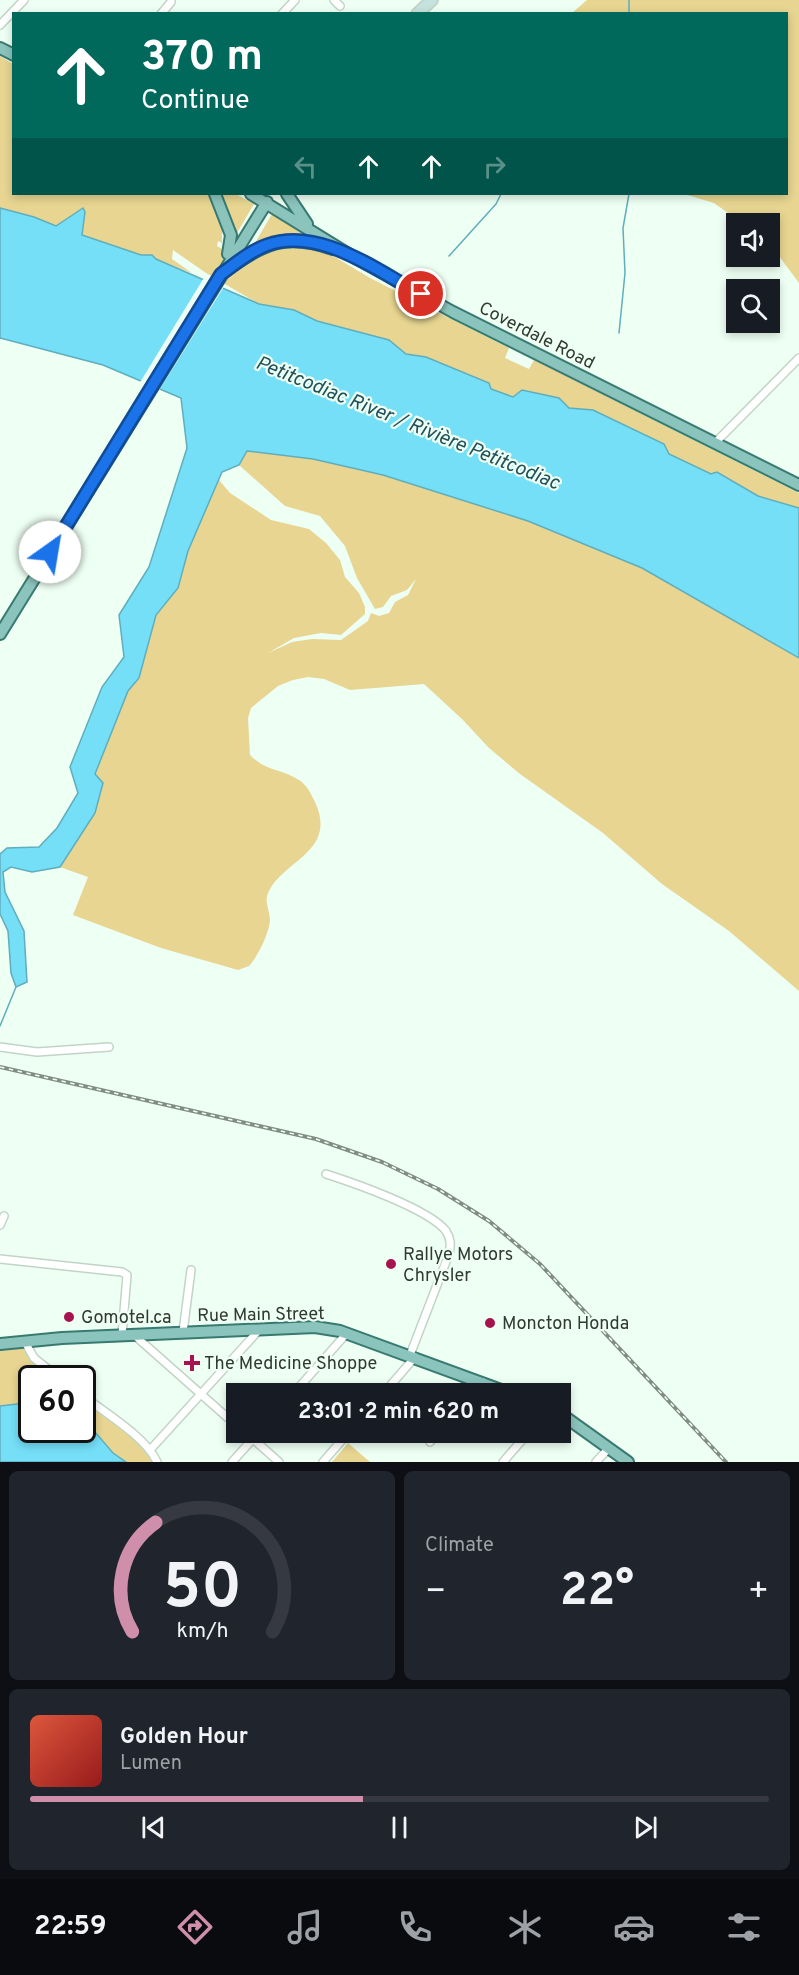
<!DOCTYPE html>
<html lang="en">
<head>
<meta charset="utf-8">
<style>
	body { margin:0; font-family:Overpass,sans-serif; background:#20242c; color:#f1f3f6; height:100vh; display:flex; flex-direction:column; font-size:22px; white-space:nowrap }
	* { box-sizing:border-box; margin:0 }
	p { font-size:20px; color:#9ea1a6 }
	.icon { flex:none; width:33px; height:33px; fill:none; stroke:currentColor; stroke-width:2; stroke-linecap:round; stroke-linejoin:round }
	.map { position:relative; height:1462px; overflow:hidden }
	.side { display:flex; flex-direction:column; gap:9px; padding:9px; background:#0d0f14; flex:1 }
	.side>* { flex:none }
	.banner { position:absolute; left:12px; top:12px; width:776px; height:183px; border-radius:0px; box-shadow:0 3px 9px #0003; background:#00695c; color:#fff; overflow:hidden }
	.tools { position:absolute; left:726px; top:213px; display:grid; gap:12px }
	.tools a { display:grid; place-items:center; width:54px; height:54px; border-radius:0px; background:#171b24; box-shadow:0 3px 9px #0003; font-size:30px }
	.speed { position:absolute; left:18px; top:1365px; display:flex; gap:12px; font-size:30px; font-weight:700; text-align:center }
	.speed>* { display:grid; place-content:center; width:78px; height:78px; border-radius:50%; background:#171b24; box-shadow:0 3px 9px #0003; line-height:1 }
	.speed .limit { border:3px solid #111; border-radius:9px; background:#fff; color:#111 }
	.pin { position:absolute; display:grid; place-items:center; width:51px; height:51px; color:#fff; margin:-26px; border:3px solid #fff; border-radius:50%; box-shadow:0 2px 6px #0007 }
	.me { position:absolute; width:66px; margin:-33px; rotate:32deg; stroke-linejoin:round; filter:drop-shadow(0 0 4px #0008) }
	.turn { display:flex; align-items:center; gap:21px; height:126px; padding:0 30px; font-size:27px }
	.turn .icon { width:78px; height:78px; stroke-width:2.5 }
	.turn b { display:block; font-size:42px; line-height:51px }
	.lanes { display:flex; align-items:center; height:57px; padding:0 30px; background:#0003; justify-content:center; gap:30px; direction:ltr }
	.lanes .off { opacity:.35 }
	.big { font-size:45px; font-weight:700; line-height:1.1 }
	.side .widget { flex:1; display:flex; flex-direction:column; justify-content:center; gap:9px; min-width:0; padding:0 21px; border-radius:9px; background:#20242c }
	.side .dial { align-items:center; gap:0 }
	.dial svg { height:156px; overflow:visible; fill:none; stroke:#363941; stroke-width:7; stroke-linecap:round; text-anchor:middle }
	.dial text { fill:#f1f3f6; stroke:none }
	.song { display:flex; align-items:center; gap:18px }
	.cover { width:72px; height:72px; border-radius:9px; background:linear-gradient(135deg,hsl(10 70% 55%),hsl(0 70% 35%)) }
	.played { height:6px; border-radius:3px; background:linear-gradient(90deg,#cf8eaa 45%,#363941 45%) }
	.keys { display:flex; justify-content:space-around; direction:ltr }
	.heat { display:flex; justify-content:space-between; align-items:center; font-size:33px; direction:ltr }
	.side .tiles { flex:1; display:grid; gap:9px; grid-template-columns:1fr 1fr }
	.widget:last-child { grid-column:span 2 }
	.trip { position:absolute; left:226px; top:1383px; width:345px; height:60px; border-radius:0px; background:#171b24; box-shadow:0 3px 9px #0003; font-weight:700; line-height:60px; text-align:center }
	.tab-bar { display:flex; height:96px; justify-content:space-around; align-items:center; background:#090b0e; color:#9ea1a6 }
	.tab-bar .icon { width:42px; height:42px }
	.tab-bar .active { color:#cf8eaa }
	.tab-bar b { font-size:27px; color:#f1f3f6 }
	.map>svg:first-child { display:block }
</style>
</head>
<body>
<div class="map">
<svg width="799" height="1462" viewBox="0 0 799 1462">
	<rect width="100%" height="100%" fill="#eefff3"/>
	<!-- green -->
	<path fill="#e7d591" d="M587,0H799V283L770,244V224L742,223L714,203L684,194H786V14L572,13Z
		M0,56L13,64L14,194H212L222,224V243L218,241L217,246L244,262L261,252L294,244L325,251L370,278L509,348L505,358L529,369L534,360L799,493V508L758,496L717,472L711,474L669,454L664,444L593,410L569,408L559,398L522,390L513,397L491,389L426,357L406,354L389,340L317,321L294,310L259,304L206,273L173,250L172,259L192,273L156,259L152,255H141L82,235L83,208L56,226L34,217L0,208Z
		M221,194H236L254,204L237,233Z
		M272,214L312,239L252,248Z
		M247,451L313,459L383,475L528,521L642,568L799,658V991L729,931L662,884L603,833L520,774L489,748L463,720L424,684L350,690L324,679L308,677L293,680L278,686L251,708L248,718L250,755C265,771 282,769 299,780C307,785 311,794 315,802C338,852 283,860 268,893C264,902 270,911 270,920C269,934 258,956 249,966L238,970L161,948L73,915L88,877L60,867L95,813L103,784L95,774L128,691L139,678L156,615L178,588L188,551L219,480L230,493L271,520L309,529L326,543L340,560L345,577L359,593L365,607V614L341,635L321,633L294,638L268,653L292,642L312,639L341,640L368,621L371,613L379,616L389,613L395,602L408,595L416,579L407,590L391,596L383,607L375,609L357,578L345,546L320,516L285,506L239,465Z
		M25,1342L34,1358L59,1378H32L31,1397L17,1404L0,1406V1344Z
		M82,1395L139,1440L157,1462H126L113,1453L83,1418Z
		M348,1443L370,1462H332Z"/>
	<!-- water -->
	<path fill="#74dff7" stroke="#60adbc" stroke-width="1.5" d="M0,208L34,217L56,226L83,208L85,212L82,235L141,255H152L156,259L259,304L294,310L317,321L389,340L406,354L426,357L489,383L491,389L513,397L522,390L559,398L569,408L593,410L664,444L669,454L711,474L717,472L758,496L799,508V658L642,568L528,521L383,475L313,459L247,451L239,465L222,472L188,551L178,588L156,615L139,678L128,691L95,774L103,783L95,813L60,867L32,872L11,867L3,872L5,892L24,931L27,982L16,987L11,973L8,931L0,914V854L7,848L39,847L57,828L78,793L70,767L102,687L124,657L119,615L149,567L187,448L181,398L103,365L0,338Z
		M31,1397L32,1430H82L83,1418L113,1453L126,1462H0V1406L17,1404Z"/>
	<!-- pier -->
	<path fill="#eefff3" d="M205,276L225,285L158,392L139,384Z"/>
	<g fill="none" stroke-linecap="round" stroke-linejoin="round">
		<!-- stream -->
		<path stroke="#60adbc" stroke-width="1.5" d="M629,14V0
			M449,256L496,204L501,194
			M619,333L625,273L623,228L629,194
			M0,1026L16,987"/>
		<defs>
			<path id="minor" d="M334,0L340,6
				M161,14L171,2
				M282,14L295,0
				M0,25L24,0
				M715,443L799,358
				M0,1047L37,1052L109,1047
				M326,1174C354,1183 429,1209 446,1231C451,1239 451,1245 449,1254L410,1355
				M0,1225L4,1216
				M0,1259L122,1272L127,1275L122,1335
				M183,1332L191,1270
				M133,1334L237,1426
				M25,1342L34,1358L59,1378
				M293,1394L347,1333
				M383,1394L415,1357
				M473,1394L483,1382
				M82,1395C104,1412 146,1437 157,1462
				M245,1432L279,1462
				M430,1442L439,1432
				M150,1450L259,1330
				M232,1462L259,1432
				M323,1462L349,1432
				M503,1462L529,1432
				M596,1462L609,1448"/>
			<path id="secondary" d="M417,14L432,0"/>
			<path id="primary" d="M0,48L14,55
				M215,194L231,235L228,254
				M251,194L350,255L453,312L799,485
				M287,194L307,224
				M226,271C265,242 286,233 333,249
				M0,634L267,202
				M0,1344L62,1338L315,1327L340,1331L512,1394
				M561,1414L628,1462"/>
		</defs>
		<!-- minor casing -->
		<use href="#minor" stroke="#c1d5c7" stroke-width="10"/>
		<!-- secondary casing -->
		<use href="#secondary" stroke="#c1d5c7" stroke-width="14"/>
		<!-- primary casing -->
		<use href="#primary" stroke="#397a70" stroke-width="14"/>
		<!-- minor -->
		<use href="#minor" stroke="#fff" stroke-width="7"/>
		<!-- secondary -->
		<use href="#secondary" stroke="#c5e2de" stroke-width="10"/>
		<!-- primary -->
		<use href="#primary" stroke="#8bc4bd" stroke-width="10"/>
		<defs>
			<path id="rail" d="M0,1067L316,1139L382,1162L438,1189L489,1221L540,1264L726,1462"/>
		</defs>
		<!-- rail casing -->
		<use href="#rail" stroke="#808c84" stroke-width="4"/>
		<!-- rail -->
		<use href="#rail" stroke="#eefff3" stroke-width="1.5" stroke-dasharray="4.5" stroke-linecap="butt"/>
	</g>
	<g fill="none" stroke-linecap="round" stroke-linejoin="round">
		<defs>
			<path id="route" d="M50,552L221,274C235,264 250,251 267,245C320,226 377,271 421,294"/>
		</defs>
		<!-- route casing -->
		<use href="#route" stroke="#114b97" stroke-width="15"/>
		<!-- route -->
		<use href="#route" stroke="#1a73e8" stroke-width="10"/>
	</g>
	<!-- markers -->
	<g fill="#a6134e" stroke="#eefff3" stroke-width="2">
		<circle cx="391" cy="1264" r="6"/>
		<circle cx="69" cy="1317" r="6"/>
		<circle cx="490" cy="1323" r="6"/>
		<path d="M189 1354h6v6h6v6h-6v6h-6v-6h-6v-6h6z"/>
	</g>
	<g text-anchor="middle" stroke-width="4.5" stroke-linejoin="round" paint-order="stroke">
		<!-- street labels -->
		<g font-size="18" fill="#313933" stroke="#eefff3">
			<text transform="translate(537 335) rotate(27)" y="6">Coverdale Road</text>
			<text transform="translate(261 1314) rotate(-1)" y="6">Rue Main Street</text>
		</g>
		<!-- poi labels -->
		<g font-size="18" fill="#313933" stroke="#eefff3" text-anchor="start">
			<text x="403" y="1260">Rallye Motors<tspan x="403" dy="21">Chrysler</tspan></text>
			<text x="81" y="1323">Gomotel.ca</text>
			<text x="502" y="1329">Moncton Honda</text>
			<text x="204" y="1369">The Medicine Shoppe</text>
		</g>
		<!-- water labels -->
		<g font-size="20" font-style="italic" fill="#22515b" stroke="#eefff3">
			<text transform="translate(408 422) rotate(22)" y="7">Petitcodiac River / Rivière Petitcodiac</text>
		</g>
	</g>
</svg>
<div class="tools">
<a><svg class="icon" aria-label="sound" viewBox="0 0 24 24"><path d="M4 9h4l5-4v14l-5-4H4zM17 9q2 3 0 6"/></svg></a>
<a><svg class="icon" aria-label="search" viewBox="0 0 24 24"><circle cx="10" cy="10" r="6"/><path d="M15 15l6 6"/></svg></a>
</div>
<div class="speed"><div class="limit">60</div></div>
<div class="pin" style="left:421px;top:294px;background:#d93025"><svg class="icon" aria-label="arrive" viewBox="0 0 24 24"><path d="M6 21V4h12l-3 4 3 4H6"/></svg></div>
<svg class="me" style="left:50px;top:552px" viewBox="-20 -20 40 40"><circle r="19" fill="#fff"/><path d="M0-13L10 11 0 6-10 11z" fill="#1a73e8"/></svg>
<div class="trip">23:01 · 2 min · 620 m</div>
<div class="banner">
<div class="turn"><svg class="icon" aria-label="ahead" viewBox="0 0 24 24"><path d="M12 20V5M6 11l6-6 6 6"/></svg><div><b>370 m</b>Continue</div></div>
<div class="lanes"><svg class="icon off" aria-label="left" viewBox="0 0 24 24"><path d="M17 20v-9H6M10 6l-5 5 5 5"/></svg><svg class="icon" aria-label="ahead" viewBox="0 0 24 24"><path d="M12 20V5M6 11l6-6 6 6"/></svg><svg class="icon" aria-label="ahead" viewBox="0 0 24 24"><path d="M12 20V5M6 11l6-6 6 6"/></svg><svg class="icon off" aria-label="right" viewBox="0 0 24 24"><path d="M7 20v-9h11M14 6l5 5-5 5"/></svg></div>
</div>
</div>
<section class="side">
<div class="tiles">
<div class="widget dial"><svg viewBox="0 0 100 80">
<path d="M14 69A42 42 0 1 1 86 69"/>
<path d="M14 69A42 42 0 0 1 26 13" stroke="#cf8eaa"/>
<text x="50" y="56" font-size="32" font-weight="700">50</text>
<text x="50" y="72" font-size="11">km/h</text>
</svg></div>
<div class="widget"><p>Climate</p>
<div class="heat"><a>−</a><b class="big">22°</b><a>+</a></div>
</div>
<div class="widget">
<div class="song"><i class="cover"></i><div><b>Golden Hour</b><p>Lumen</p></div></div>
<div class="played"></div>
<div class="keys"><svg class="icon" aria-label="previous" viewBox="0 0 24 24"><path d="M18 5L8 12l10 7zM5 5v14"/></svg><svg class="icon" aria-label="pause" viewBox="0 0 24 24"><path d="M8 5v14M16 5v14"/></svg><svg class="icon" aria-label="next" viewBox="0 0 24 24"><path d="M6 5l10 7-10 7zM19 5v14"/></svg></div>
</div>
</div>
</section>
<nav class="tab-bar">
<b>22:59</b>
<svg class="icon active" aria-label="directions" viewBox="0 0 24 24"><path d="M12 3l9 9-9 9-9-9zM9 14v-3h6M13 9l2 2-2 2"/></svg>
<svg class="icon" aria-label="music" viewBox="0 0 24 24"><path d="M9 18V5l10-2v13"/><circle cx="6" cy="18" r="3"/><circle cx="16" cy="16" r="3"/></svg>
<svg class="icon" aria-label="phone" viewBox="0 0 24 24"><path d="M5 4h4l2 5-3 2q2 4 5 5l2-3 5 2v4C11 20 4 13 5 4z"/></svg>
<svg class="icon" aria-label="climate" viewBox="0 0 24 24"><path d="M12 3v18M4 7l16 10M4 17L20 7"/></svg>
<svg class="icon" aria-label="car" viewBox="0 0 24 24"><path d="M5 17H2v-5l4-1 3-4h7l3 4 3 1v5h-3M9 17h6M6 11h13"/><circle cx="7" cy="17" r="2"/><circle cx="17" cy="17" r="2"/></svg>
<svg class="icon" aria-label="filters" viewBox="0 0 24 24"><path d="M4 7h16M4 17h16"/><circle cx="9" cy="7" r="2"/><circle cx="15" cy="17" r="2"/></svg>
</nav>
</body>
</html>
